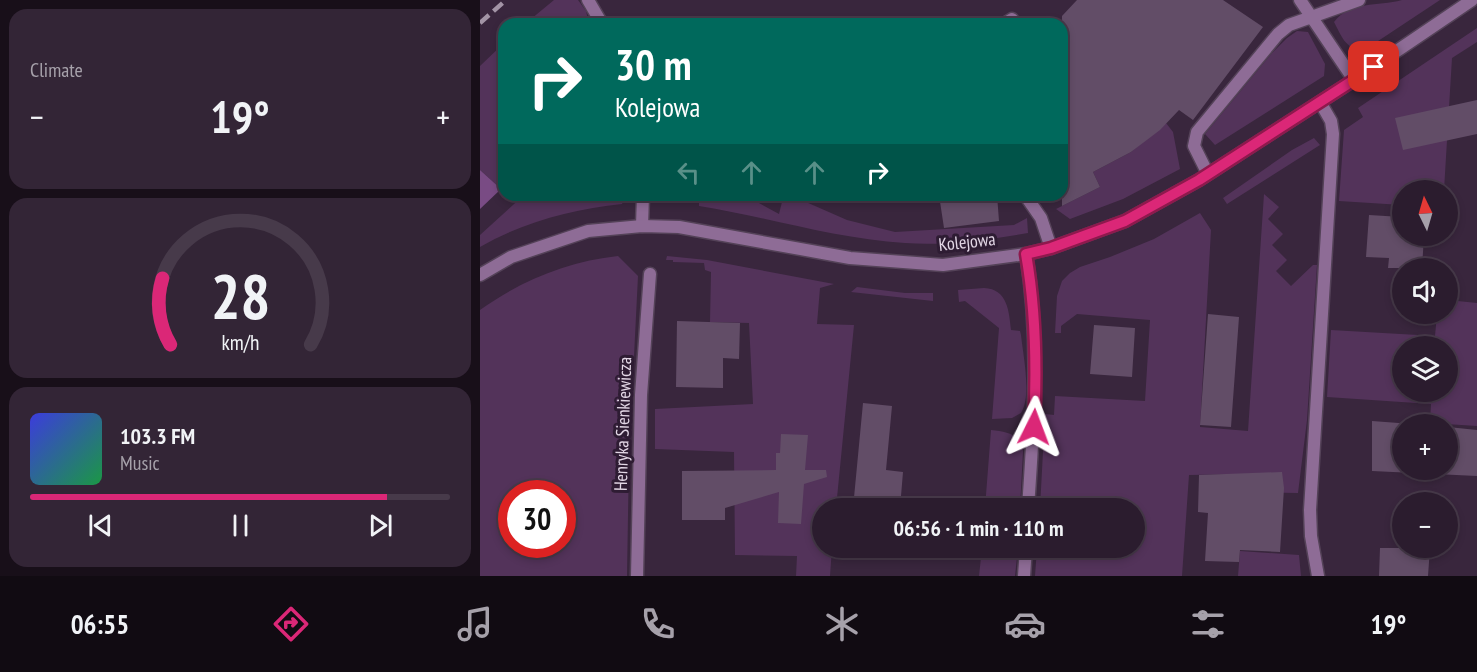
<!DOCTYPE html>
<html lang="en">
<head>
<meta charset="utf-8">
<style>
	body { margin:0; font-family:"PT Sans Narrow",sans-serif; background:#332536; color:#f1f3f6; height:100vh; display:flex; flex-direction:column; font-size:22px; white-space:nowrap }
	* { box-sizing:border-box; margin:0 }
	p { font-size:20px; color:#a6a1aa }
	.icon { flex:none; width:33px; height:33px; fill:none; stroke:currentColor; stroke-width:2; stroke-linecap:round; stroke-linejoin:round }
	.map { position:relative; flex:1; overflow:hidden }
	.drawer { display:flex; flex-direction:column; gap:9px; padding:9px; background:#180f19; width:480px }
	.drawer>* { flex:none }
	.hud { position:absolute; left:18px; top:18px; width:570px; height:183px; border-radius:18px; box-shadow:0 3px 9px #0003,0 0 0 2px #473a4a; background:#00695c; color:#fff; overflow:hidden }
	.needle { width:39px; rotate:355deg }
	.buttons { position:absolute; left:912px; top:180px; display:grid; gap:12px }
	.buttons a { display:grid; place-items:center; width:66px; height:66px; border-radius:50%; background:#2b1c2e; box-shadow:0 3px 9px #0003,0 0 0 2px #473a4a; font-size:30px }
	.speed { position:absolute; left:18px; top:480px; display:flex; gap:12px; font-size:30px; font-weight:700; text-align:center }
	.speed>* { display:grid; place-content:center; width:78px; height:78px; border-radius:50%; background:#2b1c2e; box-shadow:0 3px 9px #0003,0 0 0 2px #473a4a; line-height:1 }
	.speed .limit { border:9px solid #d22; background:#fff; color:#111 }
	.pin { position:absolute; display:grid; place-items:center; width:51px; height:51px; color:#fff; margin:-26px; border-radius:12px; box-shadow:0 3px 9px #0006 }
	.me { position:absolute; width:66px; margin:-33px; rotate:3deg; stroke-linejoin:round; filter:drop-shadow(0 0 4px #0008) }
	.turn { display:flex; align-items:center; gap:21px; height:126px; padding:0 18px; font-size:27px }
	.turn .icon { width:78px; height:78px; stroke-width:2.5 }
	.turn b { display:block; font-size:42px; line-height:51px }
	.lanes { display:flex; align-items:center; height:57px; padding:0 18px; background:#0003; justify-content:center; gap:30px; direction:ltr }
	.lanes .off { opacity:.35 }
	.big { font-size:45px; font-weight:700; line-height:1.1 }
	.drawer .tile { flex:1; display:flex; flex-direction:column; justify-content:center; gap:9px; min-width:0; padding:0 21px; border-radius:18px; background:#332536 }
	.drawer .dial { align-items:center; gap:0 }
	.dial svg { height:156px; overflow:visible; fill:none; stroke:#473a4a; stroke-width:7; stroke-linecap:round; text-anchor:middle }
	.dial text { fill:#f1f3f6; stroke:none }
	.song { display:flex; align-items:center; gap:18px }
	.cover { width:72px; height:72px; border-radius:9px; background:linear-gradient(135deg,hsl(240 70% 55%),hsl(140 70% 35%)) }
	.played { height:6px; border-radius:3px; background:linear-gradient(90deg,#db2777 85%,#473a4a 85%) }
	.keys { display:flex; justify-content:space-around; direction:ltr }
	.heat { display:flex; justify-content:space-between; align-items:center; font-size:33px; direction:ltr }
	.trip { position:absolute; left:332px; top:498px; width:333px; height:60px; border-radius:30px; background:#2b1c2e; box-shadow:0 3px 9px #0003,0 0 0 2px #473a4a; font-weight:700; line-height:60px; text-align:center }
	.dock { display:flex; height:96px; justify-content:space-around; align-items:center; background:#110b12; color:#a6a1aa }
	.dock .icon { width:42px; height:42px }
	.dock .on { color:#db2777 }
	.dock b { font-size:27px; color:#f1f3f6 }
	main { display:flex; flex:1; min-height:0 }
	.map>svg:first-child { display:block }
</style>
</head>
<body>
<main>
<section class="drawer">
<div class="tile"><p>Climate</p>
<div class="heat"><a>−</a><b class="big">19°</b><a>+</a></div>
</div>
<div class="tile dial"><svg viewBox="0 0 100 80">
<path d="M14 69A42 42 0 1 1 86 69"/>
<path d="M14 69A42 42 0 0 1 10 35" stroke="#db2777"/>
<text x="50" y="56" font-size="32" font-weight="700">28</text>
<text x="50" y="72" font-size="11">km/h</text>
</svg></div>
<div class="tile">
<div class="song"><i class="cover"></i><div><b>103.3 FM</b><p>Music</p></div></div>
<div class="played"></div>
<div class="keys"><svg class="icon" aria-label="previous" viewBox="0 0 24 24"><path d="M18 5L8 12l10 7zM5 5v14"/></svg><svg class="icon" aria-label="pause" viewBox="0 0 24 24"><path d="M8 5v14M16 5v14"/></svg><svg class="icon" aria-label="next" viewBox="0 0 24 24"><path d="M6 5l10 7-10 7zM19 5v14"/></svg></div>
</div>
</section>
<div class="map">
<svg width="997" height="576" viewBox="0 0 997 576">
	<rect width="100%" height="100%" fill="#39263d"/>
	<!-- green -->
	<path fill="#53335a" fill-rule="evenodd" d="M74,0H98L106,11L109,24H45Z
		M922,0H960L883,51C865,49 861,35 854,22C871,0 897,7 922,0Z
		M997,28V42L972,58L964,190H922V205L859,201L864,130L883,117L878,108Z
		M817,31L828,32L845,64L844,76L735,145L725,134L792,53L807,38Z
		M24,43V186L21,189L0,170V66Z
		M686,123L693,132L700,169L643,199L590,219L576,209L620,187L613,172L651,152Z
		M834,138L840,145L747,204L743,198L812,150Z
		M784,194L799,207L788,219L803,234L792,245L807,260L796,271L811,286L833,265H837L827,420L818,493L764,492L765,474L709,475L702,576H555L557,548H654V508H560L565,414L574,415L575,396L665,401L670,320L597,314L581,326V333H575L577,296L582,281L590,273L600,267L630,257L674,239L720,213L731,230L720,427L768,431Z
		M44,195H146L142,204C93,209 43,222 0,247V235Z
		M180,195H264L299,214L303,198L298,195H310L367,220L415,232L534,225L547,218L548,233C508,240 466,246 425,243C355,239 288,217 219,206V201L181,197Z
		M138,256L158,276L149,456L147,576H0V310C40,281 89,261 138,256ZM32,494H82V544H32Z
		M187,256L227,260L354,284L340,288L337,324L374,325L356,508H342V548H352L350,576H316L317,556L255,555L254,452L175,449V409L273,404L269,323L230,322L231,272L225,270L224,263L193,262V260H186Z
		M377,287L425,293H453V301L371,292Z
		M504,288C528,289 529,312 531,330L540,331L541,335C543,355 552,396 541,413L532,418L512,419L519,328L485,301L479,302L478,290Z
		M968,300L997,303V426L950,423L951,404L847,397L851,330L955,336L957,314H968ZM922,346H968V392H922Z
		M511,430C527,432 539,433 543,451L540,508H505Z
		M502,548H538L535,576H499Z
		M760,551L819,555L821,576H758Z"/>
	<!-- forest -->
	<path fill="#794b84" d="M0,170L21,189L0,209Z"/>
	<!-- building -->
	<path fill="#624d67" d="M597,0H743L783,27L713,120L699,110L680,130L651,152L613,172L620,187L582,206V16Z
		M997,100V134L923,150L915,118Z
		M459,195H517L519,221L464,228Z
		M889,215L922,217V236H944L942,268H908L909,258L886,257Z
		M728,314L759,317L751,427L720,425Z
		M197,321L260,323L259,359L243,358V388L196,387Z
		M614,325L655,328L652,377L610,374Z
		M383,403L412,406L406,470L423,472L420,508H373Z
		M892,421L932,424H922V470H968V427L997,430V476L892,471Z
		M301,434L328,435L325,470H346L347,477L324,484L321,524L298,523L299,492L245,508V520H202V471L296,470V453H300Z
		M802,472L804,488L800,552L760,550L759,562L725,561L728,513L718,512L719,475Z
		M900,548H950L948,576H899Z"/>
	<g fill="none" stroke-linecap="round" stroke-linejoin="round">
		<defs>
			<path id="lane" d="M108,0L122,24
				M820,0L874,80
				M524,24L532,19
				M728,174L714,146L717,132L798,34L809,25L879,0
				M545,195L561,218L571,248
				M162,226L163,195
				M838,576L831,536L830,510L853,134L851,121L840,102"/>
			<path id="street" d="M546,254C560,339 554,423 548,508
				M0,275L31,257L108,231L162,226L199,227L370,258L463,265L546,254L571,248L645,221L719,180L874,80L992,0
				M157,576L161,395L170,274
				M544,576L546,548"/>
		</defs>
		<!-- lane casing -->
		<use href="#lane" stroke="#544258" stroke-width="15"/>
		<!-- street casing -->
		<use href="#street" stroke="#544258" stroke-width="15"/>
		<!-- lane -->
		<use href="#lane" stroke="#8e6c96" stroke-width="12"/>
		<!-- street -->
		<use href="#street" stroke="#8e6c96" stroke-width="12"/>
		<!-- rail -->
		<path stroke="#a394a6" stroke-width="4.5" stroke-dasharray="12 6" stroke-linecap="butt" d="M0,23L26,0"/>
	</g>
	<g fill="none" stroke-linecap="round" stroke-linejoin="round">
		<defs>
			<path id="route" d="M554,427C557,369 556,311 546,254L571,248L645,221L719,180L894,67"/>
		</defs>
		<!-- route casing -->
		<use href="#route" stroke="#8e194d" stroke-width="15"/>
		<!-- route -->
		<use href="#route" stroke="#db2777" stroke-width="10"/>
	</g>
	<g text-anchor="middle" stroke-width="6" stroke-linejoin="round" paint-order="stroke">
		<!-- street labels -->
		<g font-size="18" fill="#e3d7e6" stroke="#2e1c33">
			<text transform="translate(487 242) rotate(-6)" y="6">Kolejowa</text>
			<text transform="translate(143 424) rotate(-88)" y="6">Henryka Sienkiewicza</text>
		</g>
	</g>
</svg>
<div class="buttons">
<a><svg class="needle" viewBox="-14 -14 28 28"><path d="M0-13l5 13h-10z" fill="#e53935"/><path d="M0 13l5-13h-10z" fill="#a6a1aa"/></svg></a>
<a><svg class="icon" aria-label="sound" viewBox="0 0 24 24"><path d="M4 9h4l5-4v14l-5-4H4zM17 9q2 3 0 6"/></svg></a>
<a><svg class="icon" aria-label="layers" viewBox="0 0 24 24"><path d="M12 4l9 5-9 5-9-5zM3 14l9 5 9-5"/></svg></a>
<a>+</a>
<a>−</a>
</div>
<div class="speed"><div class="limit">30</div></div>
<div class="pin" style="left:894px;top:67px;background:#d93025"><svg class="icon" aria-label="arrive" viewBox="0 0 24 24"><path d="M6 21V4h12l-3 4 3 4H6"/></svg></div>
<svg class="me" style="left:554px;top:427px" viewBox="-20 -20 40 40"><path d="M0-17L14 15 0 8-14 15z" fill="#db2777" stroke="#fff" stroke-width="4"/></svg>
<div class="trip">06:56 · 1 min · 110 m</div>
<div class="hud">
<div class="turn"><svg class="icon" aria-label="right" viewBox="0 0 24 24"><path d="M7 20v-9h11M14 6l5 5-5 5"/></svg><div><b>30 m</b>Kolejowa</div></div>
<div class="lanes"><svg class="icon off" aria-label="left" viewBox="0 0 24 24"><path d="M17 20v-9H6M10 6l-5 5 5 5"/></svg><svg class="icon off" aria-label="ahead" viewBox="0 0 24 24"><path d="M12 20V5M6 11l6-6 6 6"/></svg><svg class="icon off" aria-label="ahead" viewBox="0 0 24 24"><path d="M12 20V5M6 11l6-6 6 6"/></svg><svg class="icon" aria-label="right" viewBox="0 0 24 24"><path d="M7 20v-9h11M14 6l5 5-5 5"/></svg></div>
</div>
</div>
</main>
<nav class="dock">
<b>06:55</b>
<svg class="icon on" aria-label="directions" viewBox="0 0 24 24"><path d="M12 3l9 9-9 9-9-9zM9 14v-3h6M13 9l2 2-2 2"/></svg>
<svg class="icon" aria-label="music" viewBox="0 0 24 24"><path d="M9 18V5l10-2v13"/><circle cx="6" cy="18" r="3"/><circle cx="16" cy="16" r="3"/></svg>
<svg class="icon" aria-label="phone" viewBox="0 0 24 24"><path d="M5 4h4l2 5-3 2q2 4 5 5l2-3 5 2v4C11 20 4 13 5 4z"/></svg>
<svg class="icon" aria-label="climate" viewBox="0 0 24 24"><path d="M12 3v18M4 7l16 10M4 17L20 7"/></svg>
<svg class="icon" aria-label="car" viewBox="0 0 24 24"><path d="M5 17H2v-5l4-1 3-4h7l3 4 3 1v5h-3M9 17h6M6 11h13"/><circle cx="7" cy="17" r="2"/><circle cx="17" cy="17" r="2"/></svg>
<svg class="icon" aria-label="filters" viewBox="0 0 24 24"><path d="M4 7h16M4 17h16"/><circle cx="9" cy="7" r="2"/><circle cx="15" cy="17" r="2"/></svg>
<b>19°</b>
</nav>
</body>
</html>
